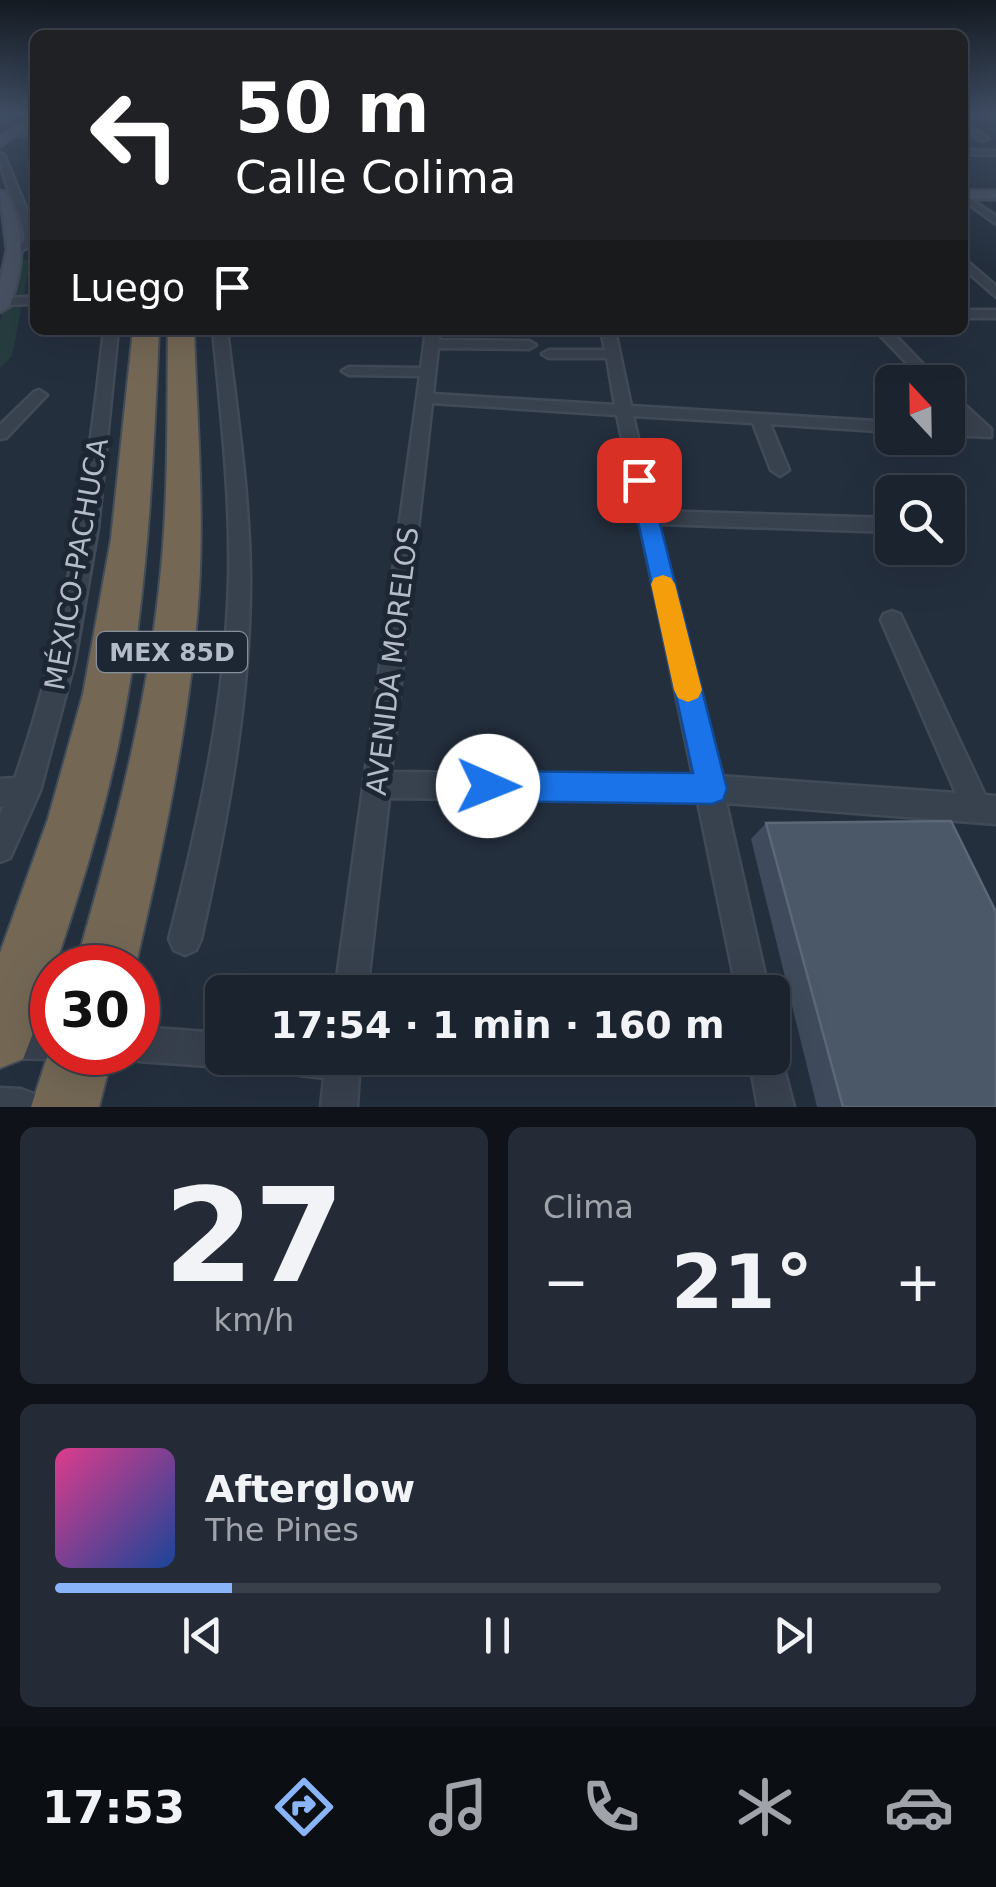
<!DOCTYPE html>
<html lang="es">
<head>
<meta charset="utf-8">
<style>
	body { margin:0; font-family:"DejaVu Sans",sans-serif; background:#242b36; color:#f1f3f6; height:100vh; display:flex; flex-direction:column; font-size:38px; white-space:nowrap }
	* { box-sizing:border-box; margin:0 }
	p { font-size:32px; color:#a0a4aa }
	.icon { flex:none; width:55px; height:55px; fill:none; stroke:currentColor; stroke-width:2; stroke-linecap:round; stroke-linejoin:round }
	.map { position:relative; height:1107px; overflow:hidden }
	.details { display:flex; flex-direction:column; gap:20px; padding:20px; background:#0f1319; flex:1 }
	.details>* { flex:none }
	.top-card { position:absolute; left:30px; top:30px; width:938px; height:305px; border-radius:15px; box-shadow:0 10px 40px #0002,0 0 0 2px #39404a; background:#202124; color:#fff; overflow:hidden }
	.needle { width:65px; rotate:338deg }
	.fabs { position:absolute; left:875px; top:365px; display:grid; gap:20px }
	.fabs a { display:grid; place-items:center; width:90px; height:90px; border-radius:15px; background:#1b232e; box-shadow:0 10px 40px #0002,0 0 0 2px #39404a; font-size:50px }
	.speed { position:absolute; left:30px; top:945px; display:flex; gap:20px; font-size:50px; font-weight:700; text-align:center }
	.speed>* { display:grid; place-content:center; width:130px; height:130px; border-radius:50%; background:#1b232e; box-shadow:0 10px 40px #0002,0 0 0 2px #39404a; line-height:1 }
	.speed .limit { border:15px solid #d22; background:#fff; color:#111 }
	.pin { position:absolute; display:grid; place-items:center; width:85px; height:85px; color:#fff; margin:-42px; border-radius:20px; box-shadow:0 5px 15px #0006 }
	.me { position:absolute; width:110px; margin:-55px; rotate:91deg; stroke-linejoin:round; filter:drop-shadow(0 0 8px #0008) }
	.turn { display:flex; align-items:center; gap:35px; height:210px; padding:0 40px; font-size:45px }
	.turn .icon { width:130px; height:130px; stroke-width:2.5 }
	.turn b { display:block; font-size:70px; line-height:85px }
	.then { display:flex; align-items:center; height:95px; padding:0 40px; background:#0003; gap:20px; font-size:38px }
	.big { font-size:75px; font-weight:700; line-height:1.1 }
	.details .tile { flex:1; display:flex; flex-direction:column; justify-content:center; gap:15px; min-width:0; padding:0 35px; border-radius:15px; background:#242b36 }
	.details .dial { align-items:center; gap:0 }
	.dial b { font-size:130px; line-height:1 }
	.song { display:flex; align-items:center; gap:30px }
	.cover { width:120px; height:120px; border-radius:15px; background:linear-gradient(135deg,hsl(330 70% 55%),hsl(220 70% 35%)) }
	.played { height:10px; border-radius:5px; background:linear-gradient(90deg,#8ab4f8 20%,#39404a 20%) }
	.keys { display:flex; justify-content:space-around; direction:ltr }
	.heat { display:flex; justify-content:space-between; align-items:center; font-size:55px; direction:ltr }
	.details .tiles { flex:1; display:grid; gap:20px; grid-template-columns:1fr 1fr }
	.tile:last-child { grid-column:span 2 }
	.trip { position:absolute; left:205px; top:975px; width:585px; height:100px; border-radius:15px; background:#1b232e; box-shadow:0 10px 40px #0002,0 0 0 2px #39404a; font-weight:700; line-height:100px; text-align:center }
	.tab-bar { display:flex; height:160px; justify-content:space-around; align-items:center; background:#0b0e12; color:#a0a4aa }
	.tab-bar .icon { width:70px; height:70px }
	.tab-bar .current { color:#8ab4f8 }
	.tab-bar b { font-size:45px; color:#f1f3f6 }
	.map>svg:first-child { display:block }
</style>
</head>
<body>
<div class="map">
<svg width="996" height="1107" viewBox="0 0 996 1107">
	<rect width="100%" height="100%" fill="#242f3e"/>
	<!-- green -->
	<path fill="#263c3f" d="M31,259L12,356L0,368V321L19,260Z"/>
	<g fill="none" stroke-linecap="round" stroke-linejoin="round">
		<defs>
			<path id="lane" d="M10,135H35"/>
			<path id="street" d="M9,114H19L0,122V117Z
				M962,114H996V117L962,116Z
				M962,124L987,137L988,139L981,141L962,129Z
				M962,150L996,151V155L962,154Z
				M0,153L4,155L34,227L35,243L16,254L10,251L25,241C23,210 0,184 0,153Z
				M962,193L996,216V224L962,199Z
				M962,257L996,286V297L962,267Z
				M35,296V304L0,305V299Z
				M962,310H996V318H962Z
				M104,330H118L98,528L75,660L40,791L10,858L0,862V815L4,806L0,807V779L15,778C66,633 87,483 104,330Z
				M213,330H227C237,414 250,498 250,582C250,702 227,822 201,939L196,950L185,955L174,950L169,939C199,822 226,701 229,580C231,496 221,413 213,330Z
				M426,330H440L439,340L529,341L536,345L529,349L438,348L433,394L615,405L607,358H549L542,354L549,350H605L601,330H615L631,406L892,422V432L770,424L789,470L780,476L771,470L753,423L633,416L655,511L892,518V532L658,524L719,776L956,793L881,620L884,614L892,611L900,614L903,620L985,795L996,796V824L726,803L769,992H737L698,802L389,798L367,992H335L420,376L349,375L342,371L349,367L421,368ZM432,403L617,415L693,775L391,772Z
				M875,330H890L940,382H925Z
				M39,390L47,395L44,398L6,438L0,439V425L34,392Z
				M948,392L953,394L991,429V437L948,435V425L967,427L948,406Z
				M0,1024L52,1025V1052L64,1054L52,1059L0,1058Z
				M138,1027L222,1033V1058H236L234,1062L222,1067L138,1061L124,1052H138Z
				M772,1043L778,1046L794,1107H758L749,1058H772Z
				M282,1058H360L357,1107H321L324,1078L299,1075L287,1070Z
				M0,1088L21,1089L34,1094L39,1107H0Z"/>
			<path id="secondary" d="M35,115V123L0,146V137Z
				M0,191L5,192C27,232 24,264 10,306L0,312V281L7,250Z
				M962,191H996V199H962Z"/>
			<path id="highway" d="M133,330H159C153,469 147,609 118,746C97,846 63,942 32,1036L23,1059L0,1068V953L48,819L83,694L111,539Z
				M168,330H194C197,417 204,504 199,590C191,718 164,843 135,968H75C111,843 145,718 159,589C169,503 167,416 168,330Z
				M52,1042V1052H113L99,1107H31Z"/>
		</defs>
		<!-- lane casing -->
		<use href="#lane" stroke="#414a57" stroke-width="6"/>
		<!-- street casing -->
		<use href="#street" stroke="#414a57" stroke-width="5"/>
		<!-- secondary casing -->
		<use href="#secondary" stroke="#414a57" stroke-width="5"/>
		<!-- highway casing -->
		<use href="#highway" stroke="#434c59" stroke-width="4"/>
		<!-- lane -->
		<use href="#lane" stroke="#38414e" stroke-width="4"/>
		<!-- street -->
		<use href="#street" fill="#38414e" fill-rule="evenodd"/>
		<!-- secondary -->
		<use href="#secondary" fill="#465061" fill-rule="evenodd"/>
		<!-- highway -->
		<use href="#highway" fill="#746855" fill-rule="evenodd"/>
	</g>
	<!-- wall -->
	<path fill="#3f4b5c" d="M766,823L996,1107H817L751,839Z"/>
	<!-- building -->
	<path fill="#4b5868" stroke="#5c6777" stroke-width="2.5" d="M951,821L996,912V1107H843L766,823Z"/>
	<!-- sky -->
	<linearGradient id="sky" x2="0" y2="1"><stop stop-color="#141a22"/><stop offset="0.42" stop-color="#3f4d63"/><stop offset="1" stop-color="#3f4d63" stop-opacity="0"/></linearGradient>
	<rect width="996" height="269" fill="url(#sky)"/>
	<!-- route -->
	<path fill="#1a73e8" stroke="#114b97" stroke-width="2.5" d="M639,474L649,480L727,789L723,800L712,804L488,801L477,797L473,786L477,775L488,771L693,773L629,480Z"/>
	<!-- slow -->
	<path fill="#f59e0b" d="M663,575L671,578L675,584L702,690L698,698L688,702L678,698L674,690L651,584L654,578Z"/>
	<g text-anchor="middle" stroke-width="10" stroke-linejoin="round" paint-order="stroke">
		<!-- shield labels -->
		<rect fill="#1d2633" stroke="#878f9c" stroke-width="2.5" x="97" y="632" width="150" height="40" rx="8"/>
		<g font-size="25" font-weight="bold" fill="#b4bcc9">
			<text x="172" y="661">MEX 85D</text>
		</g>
		<!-- street labels -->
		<g font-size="28" fill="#b4bcc9" stroke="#1d2633">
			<text transform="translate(76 564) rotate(-80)" y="10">MÉXICO-PACHUCA</text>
			<text transform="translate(392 661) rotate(-83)" y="10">AVENIDA MORELOS</text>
		</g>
	</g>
</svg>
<div class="fabs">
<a><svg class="needle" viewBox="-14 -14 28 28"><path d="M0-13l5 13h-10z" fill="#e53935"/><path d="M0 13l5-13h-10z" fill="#a0a4aa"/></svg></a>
<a><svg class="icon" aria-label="search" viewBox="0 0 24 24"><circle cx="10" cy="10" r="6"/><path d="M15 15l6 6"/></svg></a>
</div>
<div class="speed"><div class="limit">30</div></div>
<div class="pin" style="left:639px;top:480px;background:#d93025"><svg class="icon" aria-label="arrive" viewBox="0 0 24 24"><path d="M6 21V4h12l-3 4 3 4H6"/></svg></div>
<svg class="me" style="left:488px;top:786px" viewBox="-20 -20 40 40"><circle r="19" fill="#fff"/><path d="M0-13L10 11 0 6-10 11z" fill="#1a73e8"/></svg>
<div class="trip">17:54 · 1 min · 160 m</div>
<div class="top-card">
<div class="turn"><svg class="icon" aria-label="left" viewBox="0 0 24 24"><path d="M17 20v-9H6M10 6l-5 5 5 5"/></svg><div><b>50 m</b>Calle Colima</div></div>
<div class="then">Luego<svg class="icon" aria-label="arrive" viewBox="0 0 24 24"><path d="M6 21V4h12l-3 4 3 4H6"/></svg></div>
</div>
</div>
<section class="details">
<div class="tiles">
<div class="tile dial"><b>27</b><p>km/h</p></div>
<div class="tile"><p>Clima</p>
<div class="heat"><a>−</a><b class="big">21°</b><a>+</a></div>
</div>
<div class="tile">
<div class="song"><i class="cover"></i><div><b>Afterglow</b><p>The Pines</p></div></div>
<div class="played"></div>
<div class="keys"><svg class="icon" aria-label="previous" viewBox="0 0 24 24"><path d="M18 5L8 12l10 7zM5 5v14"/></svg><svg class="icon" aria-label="pause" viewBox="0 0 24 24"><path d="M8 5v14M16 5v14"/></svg><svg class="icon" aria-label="next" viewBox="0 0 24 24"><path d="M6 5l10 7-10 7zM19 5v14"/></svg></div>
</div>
</div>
</section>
<nav class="tab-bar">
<b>17:53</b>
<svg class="icon current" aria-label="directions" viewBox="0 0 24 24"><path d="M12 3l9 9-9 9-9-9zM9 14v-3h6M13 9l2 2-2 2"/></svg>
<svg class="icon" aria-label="music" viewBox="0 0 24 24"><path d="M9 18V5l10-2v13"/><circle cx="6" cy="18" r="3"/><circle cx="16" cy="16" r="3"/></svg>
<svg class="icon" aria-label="phone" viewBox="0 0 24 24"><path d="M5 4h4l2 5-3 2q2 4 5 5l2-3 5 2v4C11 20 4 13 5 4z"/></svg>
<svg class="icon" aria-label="climate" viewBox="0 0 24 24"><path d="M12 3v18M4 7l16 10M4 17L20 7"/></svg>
<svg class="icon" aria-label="car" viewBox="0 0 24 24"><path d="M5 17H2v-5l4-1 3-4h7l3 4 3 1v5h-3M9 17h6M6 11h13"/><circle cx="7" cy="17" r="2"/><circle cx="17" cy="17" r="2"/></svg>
</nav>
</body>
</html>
